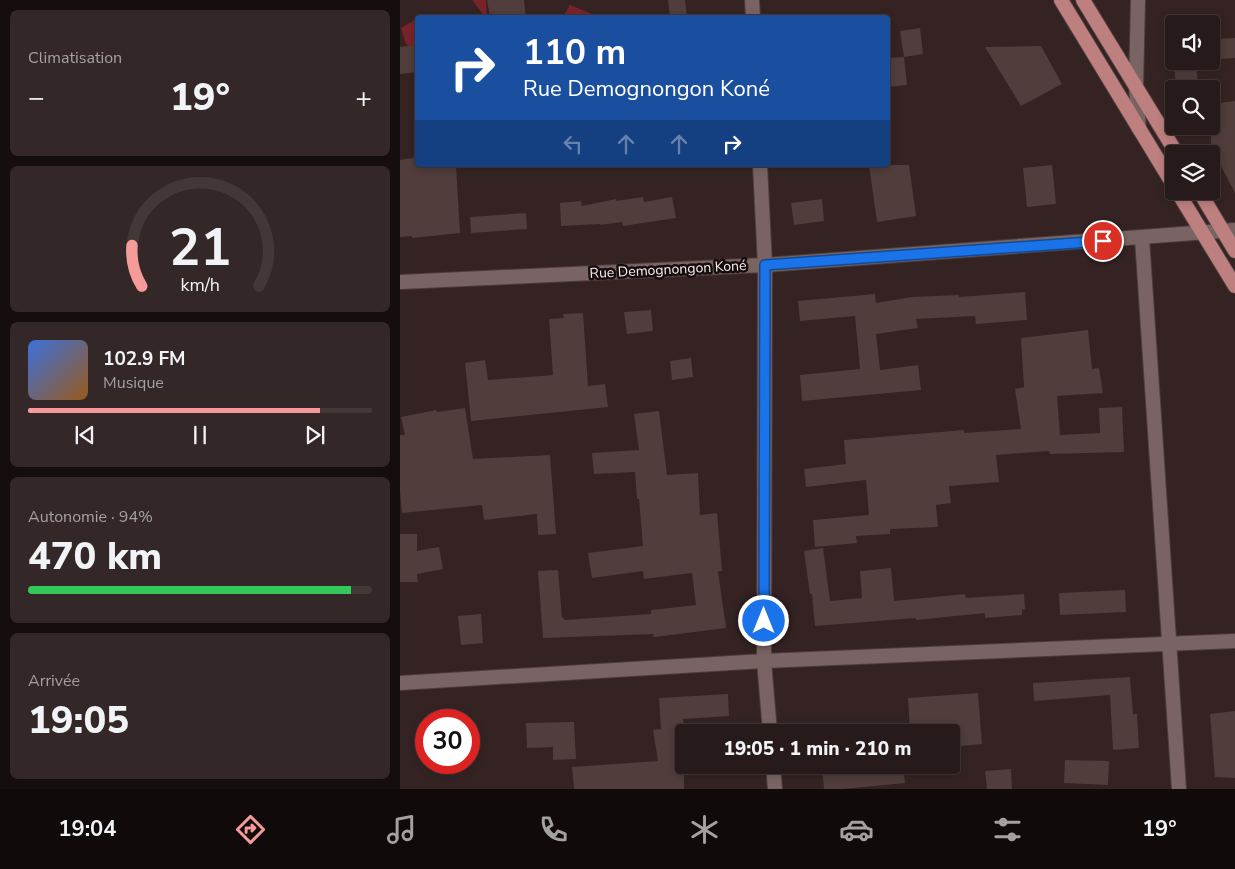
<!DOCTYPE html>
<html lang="fr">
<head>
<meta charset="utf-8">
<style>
	body { margin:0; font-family:"Nunito Sans",sans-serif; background:#332727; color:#f1f3f6; height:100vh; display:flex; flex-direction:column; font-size:19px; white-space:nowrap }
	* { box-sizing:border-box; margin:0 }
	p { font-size:16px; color:#a4a1a2 }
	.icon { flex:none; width:28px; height:28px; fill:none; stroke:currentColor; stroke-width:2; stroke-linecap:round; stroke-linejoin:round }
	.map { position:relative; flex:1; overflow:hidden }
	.sheet { display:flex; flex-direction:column; gap:10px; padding:10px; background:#150e0e; width:400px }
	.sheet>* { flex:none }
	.banner { position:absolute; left:15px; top:15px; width:475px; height:152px; border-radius:5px; box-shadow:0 2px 8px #0003,0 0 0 1px #433839; background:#1a4fa0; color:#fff; overflow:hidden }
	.controls { position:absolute; left:765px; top:15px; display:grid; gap:10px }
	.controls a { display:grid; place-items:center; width:55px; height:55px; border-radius:5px; background:#271a1a; box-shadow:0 2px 8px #0003,0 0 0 1px #433839; font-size:25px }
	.speed { position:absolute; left:15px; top:709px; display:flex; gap:10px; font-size:25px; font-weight:700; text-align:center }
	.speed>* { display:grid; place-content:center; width:65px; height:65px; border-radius:50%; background:#271a1a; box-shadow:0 2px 8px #0003,0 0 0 1px #433839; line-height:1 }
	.speed .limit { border:8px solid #d22; background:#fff; color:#111 }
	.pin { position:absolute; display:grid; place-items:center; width:42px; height:42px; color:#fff; margin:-21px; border:2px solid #fff; border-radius:50%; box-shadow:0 1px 5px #0007 }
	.me { position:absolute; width:55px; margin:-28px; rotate:0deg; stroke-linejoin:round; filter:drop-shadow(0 0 4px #0008) }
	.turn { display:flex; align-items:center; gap:18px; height:105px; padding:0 25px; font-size:22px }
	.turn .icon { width:65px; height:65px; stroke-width:2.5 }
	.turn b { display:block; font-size:35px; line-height:42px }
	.lanes { display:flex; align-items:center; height:48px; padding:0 25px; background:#0003; justify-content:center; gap:25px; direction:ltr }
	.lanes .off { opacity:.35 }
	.big { font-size:38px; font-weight:800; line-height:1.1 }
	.sheet .card { flex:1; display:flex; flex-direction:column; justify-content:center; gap:8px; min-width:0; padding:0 18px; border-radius:8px; background:#332727 }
	.sheet .dial { align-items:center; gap:0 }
	.dial svg { height:130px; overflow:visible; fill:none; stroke:#433839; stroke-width:7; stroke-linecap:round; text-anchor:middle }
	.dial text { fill:#f1f3f6; stroke:none }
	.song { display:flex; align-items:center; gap:15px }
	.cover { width:60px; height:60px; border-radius:8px; background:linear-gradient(135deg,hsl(220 70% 55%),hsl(30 70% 35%)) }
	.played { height:5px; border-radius:2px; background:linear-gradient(90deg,#f59b99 85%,#433839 85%) }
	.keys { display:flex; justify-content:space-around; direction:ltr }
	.heat { display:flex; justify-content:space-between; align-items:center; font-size:28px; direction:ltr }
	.charge { height:8px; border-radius:4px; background:linear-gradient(90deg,#34c759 94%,#433839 0) }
	.trip { position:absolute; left:275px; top:724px; width:285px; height:50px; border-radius:5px; background:#271a1a; box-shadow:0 2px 8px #0003,0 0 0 1px #433839; font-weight:800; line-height:50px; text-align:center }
	.menu { display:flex; height:80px; justify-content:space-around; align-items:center; background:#100a0a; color:#a4a1a2 }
	.menu .icon { width:35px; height:35px }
	.menu .selected { color:#f59b99 }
	.menu b { font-size:22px; color:#f1f3f6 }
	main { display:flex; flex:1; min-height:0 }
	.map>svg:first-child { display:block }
</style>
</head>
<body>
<main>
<section class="sheet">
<div class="card"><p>Climatisation</p>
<div class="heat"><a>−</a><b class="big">19°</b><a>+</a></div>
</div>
<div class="card dial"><svg viewBox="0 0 100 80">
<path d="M14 69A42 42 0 1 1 86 69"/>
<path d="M14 69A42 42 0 0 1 8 44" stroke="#f59b99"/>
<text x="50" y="56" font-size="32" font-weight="700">21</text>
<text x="50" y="72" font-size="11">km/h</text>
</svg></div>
<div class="card">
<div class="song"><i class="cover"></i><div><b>102.9 FM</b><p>Musique</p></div></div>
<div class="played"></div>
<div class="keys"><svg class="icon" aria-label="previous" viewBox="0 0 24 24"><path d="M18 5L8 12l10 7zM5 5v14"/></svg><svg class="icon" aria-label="pause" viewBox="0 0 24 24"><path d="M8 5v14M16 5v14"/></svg><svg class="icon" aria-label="next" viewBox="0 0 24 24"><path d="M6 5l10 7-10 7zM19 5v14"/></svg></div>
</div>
<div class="card"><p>Autonomie · 94%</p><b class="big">470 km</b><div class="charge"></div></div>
<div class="card"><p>Arrivée</p><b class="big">19:05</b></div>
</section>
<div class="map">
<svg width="835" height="789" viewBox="0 0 835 789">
	<rect width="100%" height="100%" fill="#342322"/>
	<!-- green -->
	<path fill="#782328" d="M72,0H86L87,17H85Z
		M170,5L195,15L194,17H163Z
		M18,18L17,52L6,44L1,28Z"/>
	<!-- building -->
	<path fill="#503d3c" d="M87,0H124L126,18H90Z
		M268,0H285L287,18H270Z
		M520,28L523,54L504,57L500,31Z
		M835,38V58L818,59L817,39Z
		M18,45V72L0,74V47Z
		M641,46L662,84L621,106L585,47Z
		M504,57L507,85L488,87V58Z
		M774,61H796L798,89H776Z
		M835,101V193L821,166L811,173V104Z
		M18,157V165H56L60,233L12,238V236L0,237V160Z
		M469,165H509L516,216L477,222Z
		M652,165L656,204L627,207L623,168Z
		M243,197L244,202L272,197L276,218L223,226L222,222L200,225V224L161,226L160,203L181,201L182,206L216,199V201Z
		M422,199L424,221L394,225L391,203Z
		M126,213L127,229L71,233L70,217Z
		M625,292L627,320L576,324L575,316L516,319L518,328L476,334L480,370L518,365L521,390L402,401L400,375L460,369L455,316L400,321L398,301L475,294L476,303L512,297L559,295V297Z
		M251,310L253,331L227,334L224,312Z
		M183,313L188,386L205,384L208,407L71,421L65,363L85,360L88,380L153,375L149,319L164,318L163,314Z
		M688,330L692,369L699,368L703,393L657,396L660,435L700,433L699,408L722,407L724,452L650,454L649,451L596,455L599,482L549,486L551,503L536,505L538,527L490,529V534L456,536L457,543L415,547L413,520L469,515L466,480L406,487L404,469L446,464L444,440L564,430V433L621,429L615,389L624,387L621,338Z
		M291,358L293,377L272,380L270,361Z
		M65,408L73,459L150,455L156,534L138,535L137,514L84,520L82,505L2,513L0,492V435H5L1,417L36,410L37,412Z
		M259,411L267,475L298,473L300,515L317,513L322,571H318L326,628L254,637L253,634L143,638L138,571L158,570L162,618H164V620L251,614V610L296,605L292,573L244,579L243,571L192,578L188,553L243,546L239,499H237L235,472L194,474L192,453L239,450L234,414Z
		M0,534H17V551L39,547L43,569L17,574L18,582H0Z
		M423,548L430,601L462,598L460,571L491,568L494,601L565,594L566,598L624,594L625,609L622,610V615L585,618V613L516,620V618L415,626L412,594H410L404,551Z
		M725,590L726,612L660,615L659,593Z
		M81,614L83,643L61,645L58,616Z
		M730,677L733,714H737L739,748L713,750L710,695L634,701L633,683Z
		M578,693L582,744L551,747V732H510L508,698Z
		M328,694L329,716L283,719L285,732H284V789H174L172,767L258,761L253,730L261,729L259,698Z
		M835,711V778L815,777L810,714Z
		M174,722L176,759L153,760V747L127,748L126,723Z
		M665,760L709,761L708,785L664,783Z
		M422,765H503L505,783L443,789H424Z
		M611,769L612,789H587L585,771Z"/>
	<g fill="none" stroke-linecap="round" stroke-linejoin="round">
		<defs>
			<path id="minor" d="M352,0L353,18
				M738,0L736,86L739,129
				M360,165L365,265L364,661L370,732
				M742,238L779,789
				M0,282L365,265L835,230
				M0,683L364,661L835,641
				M373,765L375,789"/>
			<path id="primary" d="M661,0L774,186
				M683,0L777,154
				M777,191L835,286
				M799,191L835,251"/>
		</defs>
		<!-- minor casing -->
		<use href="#minor" stroke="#4c3e3d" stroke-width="16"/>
		<!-- primary casing -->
		<use href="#primary" stroke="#4c3e3d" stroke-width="16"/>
		<!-- minor -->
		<use href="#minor" stroke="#796463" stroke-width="14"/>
		<!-- primary -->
		<use href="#primary" stroke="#be807f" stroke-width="14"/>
	</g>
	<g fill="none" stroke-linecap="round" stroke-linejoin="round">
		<defs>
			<path id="route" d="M364,621L365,265L703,241"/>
		</defs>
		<!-- route casing -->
		<use href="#route" stroke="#114b97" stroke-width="12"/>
		<!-- route -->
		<use href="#route" stroke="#1a73e8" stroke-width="9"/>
	</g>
	<g text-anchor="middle" stroke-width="5" stroke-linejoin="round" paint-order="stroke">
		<!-- street labels -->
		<g font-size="14" fill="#faeeed" stroke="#160e0e">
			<text transform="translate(268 269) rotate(-3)" y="5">Rue Demognongon Koné</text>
		</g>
	</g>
</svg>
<div class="controls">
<a><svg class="icon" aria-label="sound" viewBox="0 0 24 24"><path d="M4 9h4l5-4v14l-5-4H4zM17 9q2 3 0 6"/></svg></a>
<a><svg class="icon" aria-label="search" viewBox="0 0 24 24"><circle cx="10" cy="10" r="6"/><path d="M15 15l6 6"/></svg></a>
<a><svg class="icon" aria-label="layers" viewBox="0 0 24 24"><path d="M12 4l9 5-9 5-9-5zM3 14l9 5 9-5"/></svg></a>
</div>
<div class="speed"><div class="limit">30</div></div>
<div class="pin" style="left:703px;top:241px;background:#d93025"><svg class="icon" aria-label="arrive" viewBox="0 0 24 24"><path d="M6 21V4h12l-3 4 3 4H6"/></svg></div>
<svg class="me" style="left:364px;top:621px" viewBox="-20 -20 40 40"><circle r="17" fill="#1a73e8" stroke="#fff" stroke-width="3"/><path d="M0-11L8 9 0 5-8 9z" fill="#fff"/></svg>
<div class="trip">19:05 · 1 min · 210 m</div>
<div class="banner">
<div class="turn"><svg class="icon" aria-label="right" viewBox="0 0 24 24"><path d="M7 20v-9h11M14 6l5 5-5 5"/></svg><div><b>110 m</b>Rue Demognongon Koné</div></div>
<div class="lanes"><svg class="icon off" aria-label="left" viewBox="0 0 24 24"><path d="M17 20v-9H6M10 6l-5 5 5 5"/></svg><svg class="icon off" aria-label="ahead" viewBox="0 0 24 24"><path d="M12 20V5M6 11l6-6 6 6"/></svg><svg class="icon off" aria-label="ahead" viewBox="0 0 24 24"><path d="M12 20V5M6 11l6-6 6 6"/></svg><svg class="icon" aria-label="right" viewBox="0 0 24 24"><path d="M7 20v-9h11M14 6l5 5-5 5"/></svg></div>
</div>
</div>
</main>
<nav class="menu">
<b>19:04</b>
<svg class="icon selected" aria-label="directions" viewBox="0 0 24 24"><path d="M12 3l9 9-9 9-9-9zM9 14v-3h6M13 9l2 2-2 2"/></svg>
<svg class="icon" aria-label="music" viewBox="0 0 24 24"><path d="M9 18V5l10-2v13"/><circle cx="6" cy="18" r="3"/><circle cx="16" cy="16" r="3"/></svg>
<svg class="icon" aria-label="phone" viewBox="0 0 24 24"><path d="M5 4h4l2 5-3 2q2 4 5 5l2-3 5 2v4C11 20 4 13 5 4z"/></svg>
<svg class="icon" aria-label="climate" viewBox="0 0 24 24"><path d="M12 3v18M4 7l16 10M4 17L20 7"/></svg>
<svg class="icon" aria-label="car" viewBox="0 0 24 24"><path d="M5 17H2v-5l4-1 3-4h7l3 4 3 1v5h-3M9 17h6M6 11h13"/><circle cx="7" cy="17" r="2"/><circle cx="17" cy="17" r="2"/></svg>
<svg class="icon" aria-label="filters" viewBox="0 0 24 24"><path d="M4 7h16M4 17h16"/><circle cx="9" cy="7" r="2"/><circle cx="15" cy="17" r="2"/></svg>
<b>19°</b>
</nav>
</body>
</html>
